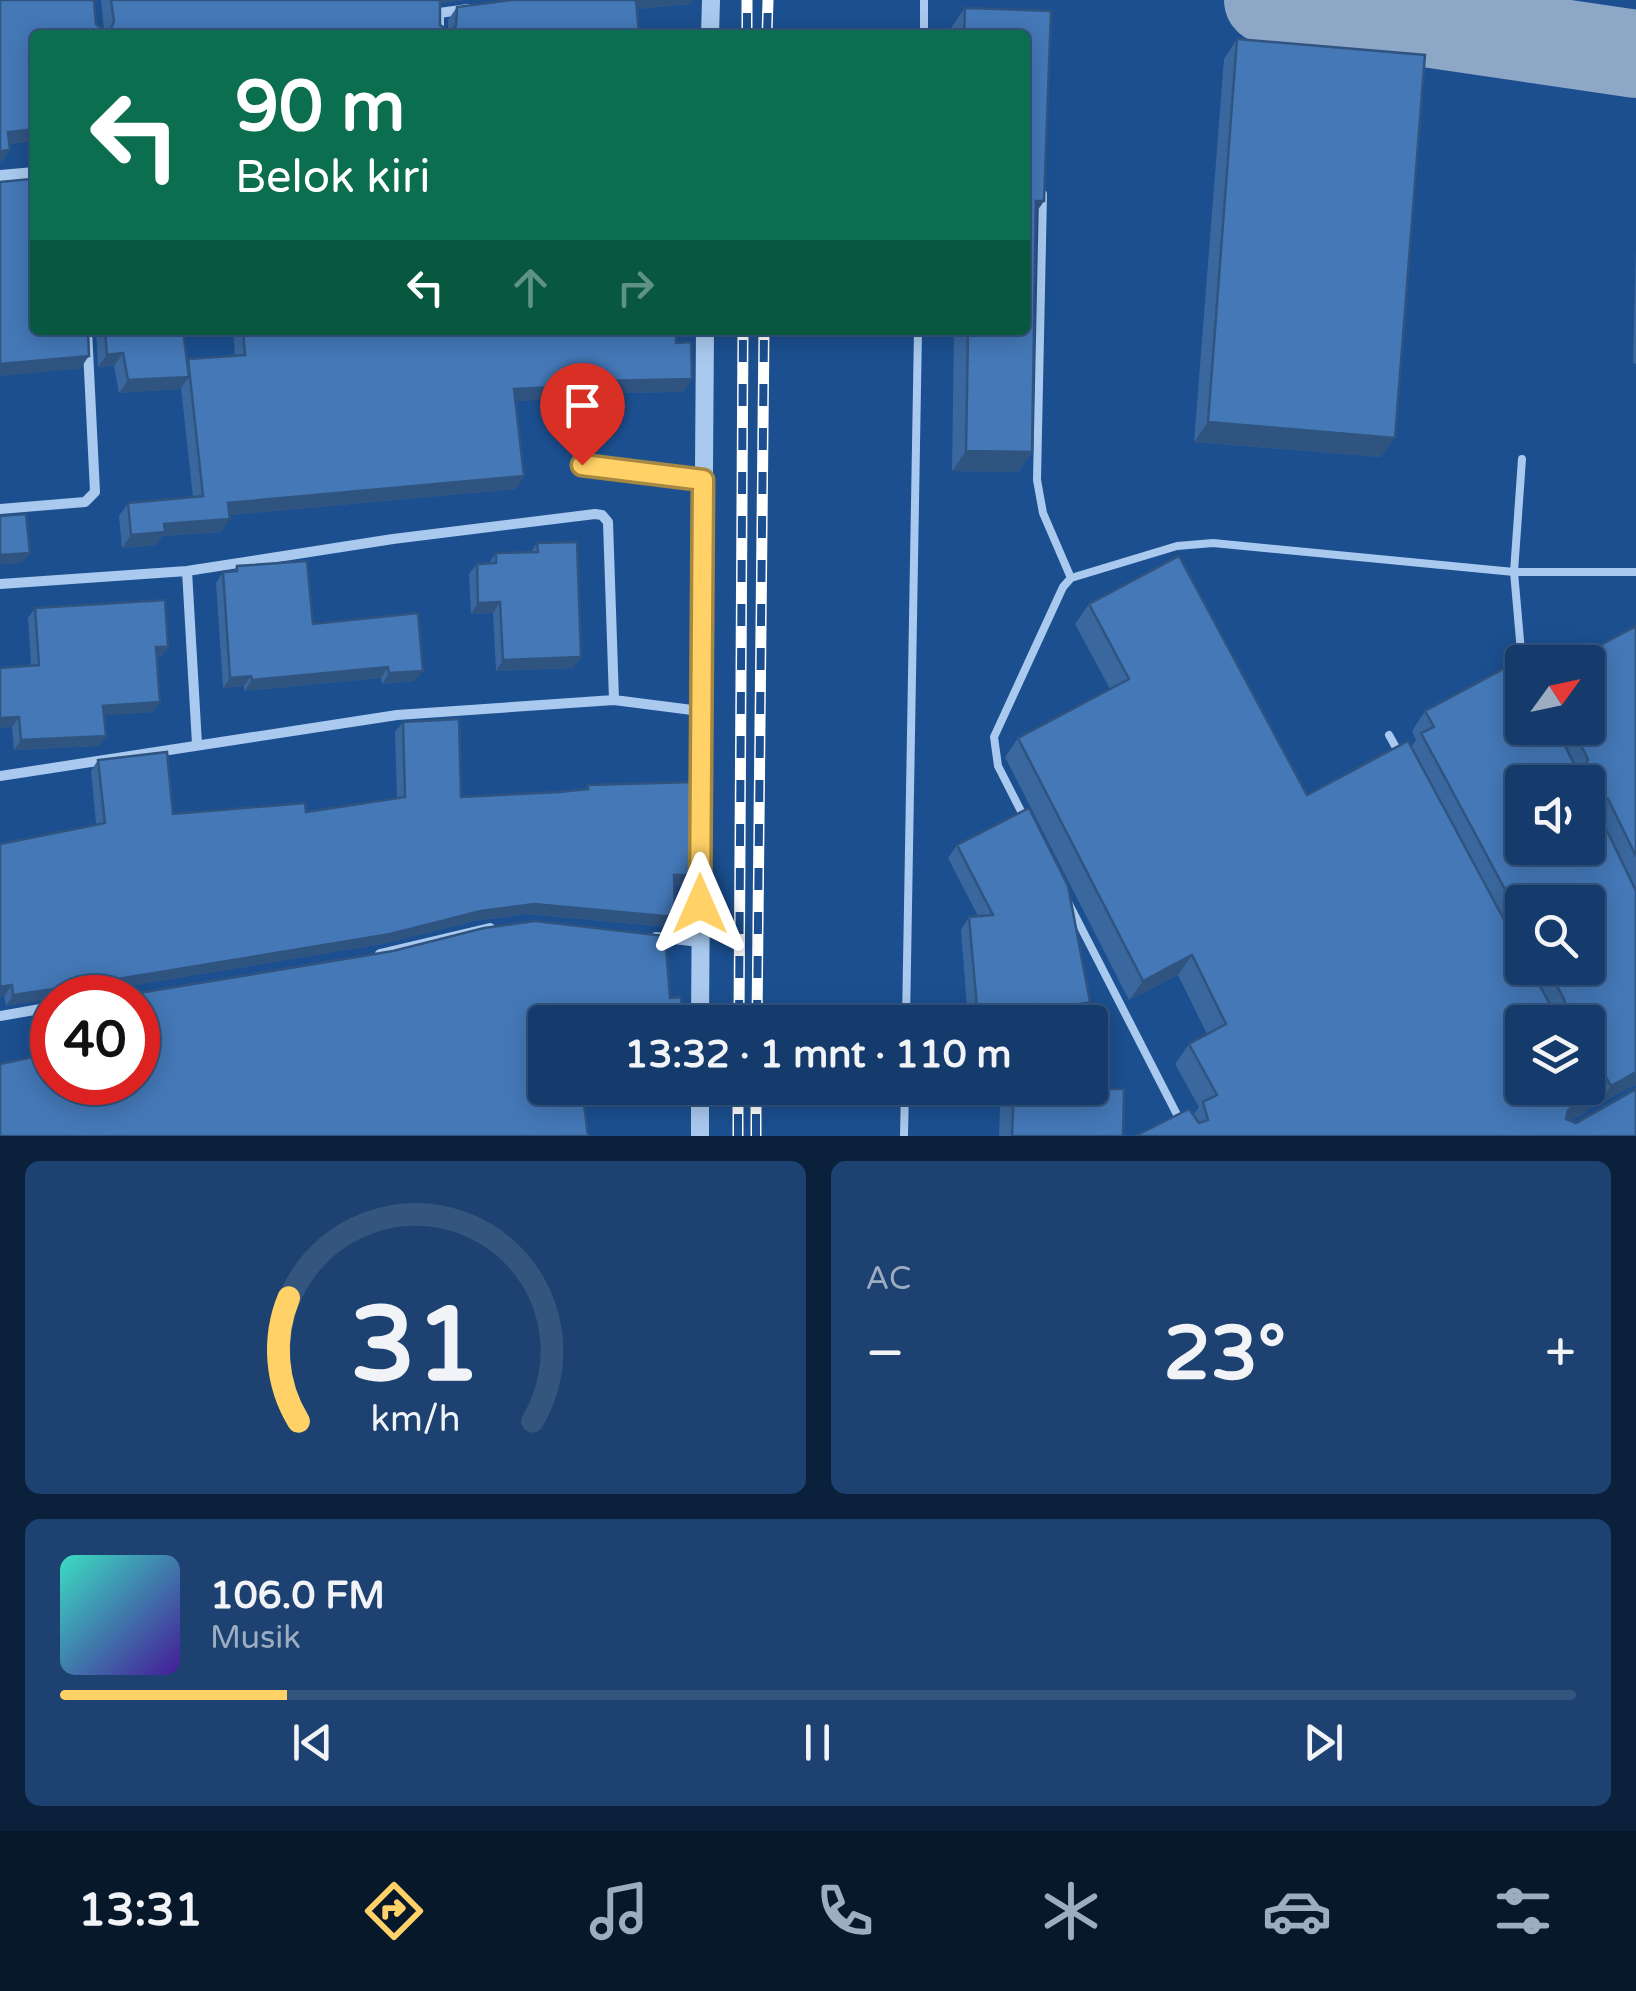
<!DOCTYPE html>
<html lang="id">
<head>
<meta charset="utf-8">
<style>
	body { margin:0; font-family:"Varela Round",sans-serif; background:#1d4271; color:#f1f3f6; height:100vh; display:flex; flex-direction:column; font-size:38px; white-space:nowrap }
	* { box-sizing:border-box; margin:0 }
	p { font-size:32px; color:#9dadc1 }
	.icon { flex:none; width:55px; height:55px; fill:none; stroke:currentColor; stroke-width:2; stroke-linecap:round; stroke-linejoin:round }
	.map { position:relative; height:1136px; overflow:hidden }
	.panel { display:flex; flex-direction:column; gap:25px; padding:25px; background:#0b203b; flex:1 }
	.panel>* { flex:none }
	.banner { position:absolute; left:30px; top:30px; width:1000px; height:305px; border-radius:10px; box-shadow:0 5px 25px #0003,0 0 0 2px #33557e; background:#0b6e4f; color:#fff; overflow:hidden }
	.needle { width:65px; rotate:57deg }
	.buttons { position:absolute; left:1505px; top:645px; display:grid; gap:20px }
	.buttons a { display:grid; place-items:center; width:100px; height:100px; border-radius:10px; background:#143b6b; box-shadow:0 5px 25px #0003,0 0 0 2px #33557e; font-size:50px }
	.speed { position:absolute; left:30px; top:975px; display:flex; gap:20px; font-size:50px; font-weight:700; text-align:center }
	.speed>* { display:grid; place-content:center; width:130px; height:130px; border-radius:50%; background:#143b6b; box-shadow:0 5px 25px #0003,0 0 0 2px #33557e; line-height:1 }
	.speed .limit { border:15px solid #d22; background:#fff; color:#111 }
	.pin { position:absolute; display:grid; place-items:center; width:85px; height:85px; color:#fff; margin:-102px -42px; border-radius:50% 50% 50% 0; rotate:-45deg; box-shadow:0 0 10px #0007 }
	.pin .icon { rotate:45deg }
	.me { position:absolute; width:110px; margin:-55px; rotate:0deg; stroke-linejoin:round; filter:drop-shadow(0 0 8px #0008) }
	.turn { display:flex; align-items:center; gap:35px; height:210px; padding:0 40px; font-size:45px }
	.turn .icon { width:130px; height:130px; stroke-width:2.5 }
	.turn b { display:block; font-size:70px; line-height:85px }
	.lanes { display:flex; align-items:center; height:95px; padding:0 40px; background:#0003; justify-content:center; gap:50px; direction:ltr }
	.lanes .off { opacity:.35 }
	.big { font-size:75px; font-weight:700; line-height:1.1 }
	.panel .tile { flex:1; display:flex; flex-direction:column; justify-content:center; gap:15px; min-width:0; padding:0 35px; border-radius:15px; background:#1d4271 }
	.panel .dial { align-items:center; gap:0 }
	.dial svg { height:260px; overflow:visible; fill:none; stroke:#33557e; stroke-width:7; stroke-linecap:round; text-anchor:middle }
	.dial text { fill:#f1f3f6; stroke:none }
	.song { display:flex; align-items:center; gap:30px }
	.cover { width:120px; height:120px; border-radius:15px; background:linear-gradient(135deg,hsl(170 70% 55%),hsl(260 70% 35%)) }
	.played { height:10px; border-radius:5px; background:linear-gradient(90deg,#ffd166 15%,#33557e 15%) }
	.keys { display:flex; justify-content:space-around; direction:ltr }
	.heat { display:flex; justify-content:space-between; align-items:center; font-size:55px; direction:ltr }
	.panel .tiles { flex:1; display:grid; gap:25px; grid-template-columns:1fr 1fr }
	.tile:last-child { grid-column:span 2 }
	.trip { position:absolute; left:528px; top:1005px; width:580px; height:100px; border-radius:10px; background:#143b6b; box-shadow:0 5px 25px #0003,0 0 0 2px #33557e; font-weight:700; line-height:100px; text-align:center }
	.tabs { display:flex; height:160px; justify-content:space-around; align-items:center; background:#08182b; color:#9dadc1 }
	.tabs .icon { width:70px; height:70px }
	.tabs .current { color:#ffd166 }
	.tabs b { font-size:45px; color:#f1f3f6 }
	.map>svg:first-child { display:block }
</style>
</head>
<body>
<div class="map">
<svg width="1636" height="1136" viewBox="0 0 1636 1136">
	<rect width="100%" height="100%" fill="#1b4f8f"/>
	<g fill="none" stroke-linecap="round" stroke-linejoin="round">
		<!-- taxiway -->
		<path stroke="#8da7c7" stroke-width="88" d="M1268,0L1636,54"/>
		<!-- service -->
		<path stroke="#a9c9ee" stroke-width="8" d="M924,35V0
			M1043,194L1037,480L1043,513L1071,578
			M1522,459L1514,572L1522,663
			M582,465L701,479
			M1389,735L1399,753
			M1026,821L998,766L994,737L1063,587L1071,578L1177,546L1213,543L1514,572H1636
			M1069,904L1188,1136
			M906,1022L918,330
			M904,1136L905,1088"/>
		<!-- minor -->
		<path stroke="#a9c9ee" stroke-width="10" d="M439,35V13L468,9
			M0,509L85,502L95,492L87,330
			M187,571L197,744
			M0,584L187,571L393,539L595,514L602,515L608,522L614,700L700,711
			M0,776L397,715L614,700
			M656,937L700,942
			M380,954L490,928
			M0,1016L52,1007"/>
		<!-- tertiary -->
		<path stroke="#a9c9ee" stroke-width="18" d="M710,35L711,0
			M0,179L35,176
			M700,1022L705,330
			M700,1088V1136"/>
		<defs>
			<path id="rail" d="M747,35V0
				M767,35L768,0
				M739,1022L743,330
				M757,1022L764,330
				M738,1136V1088
				M756,1136V1088"/>
		</defs>
		<!-- rail casing -->
		<use href="#rail" stroke="#fff" stroke-width="11"/>
		<!-- rail -->
		<use href="#rail" stroke="#1b4f8f" stroke-width="8" stroke-dasharray="22" stroke-linecap="butt"/>
	</g>
	<!-- wall -->
	<path fill="#3a679d" fill-rule="evenodd" d="M0,0H94L96,24L104,30L101,0H465L440,3V25L448,30V20L457,7L511,0H692L690,4L637,9L639,35H35V141L9,144L10,150L0,151Z
		M965,8L1051,11L1044,201L1036,212L1032,452L1018,472L952,471L954,330H1025V35H951V28Z
		M1237,39L1381,457L1194,442L1224,59Z
		M1636,247V364L1633,363Z
		M96,330H183L187,361L188,359L235,356L233,330H676V343L683,392L595,393L592,397L515,401L516,489L230,515L221,532L162,536L156,545L122,548L119,516L128,503L193,497L181,388L180,389L119,393L114,366L98,367Z
		M537,543L573,668L496,671L493,613L471,614L469,574L477,564L489,563L496,553L531,552Z
		M237,566L313,624L415,681L382,684L381,678L244,691V686L223,688L216,583L223,572L233,571Z
		M1089,604L1307,795L1411,747L1416,740L1412,731L1425,711L1522,728H1588L1636,626V1086L1633,1085L1598,1105L1594,1099L1585,1113L1570,1121L1636,1136H1135L1193,1115L1199,1107L1175,1064L1189,1044L1207,1034L1178,975L1129,1000L1005,757L1018,738L1110,689L1075,624ZM1522,902L1588,968H1522Z
		M35,608L168,647L161,657H157L153,712L104,715L99,746L14,750L12,727L31,665L28,618Z
		M459,719L461,797L559,792L585,789L588,785L693,782L694,875L687,886H675V917L668,927L527,914L474,921L382,944L111,989L113,994L121,996L393,951L484,928L535,921L665,936L670,998L681,997L682,1022H545V1088H582L588,1136H0V1064L45,1055L38,1018L45,1008L52,1006V1082H138V998H52L6,1006L4,996L0,997V844L96,824L91,771L98,760L167,752L173,814L305,803L306,812L397,798L395,732L403,722Z
		M957,845L1090,1002L1081,1015L1040,1022H1028L1027,1017L968,1021L961,930L969,917L978,916L948,858Z
		M1013,1088H1066L1123,1136H999L1000,1106Z"/>
	<!-- shaded-wall -->
	<path fill="#305480" d="M439,0H465L439,3Z
		M634,0H692L690,4L627,10Z
		M35,129V141L0,145L8,132Z
		M10,150L1,163H0V151Z
		M1036,201H1044L1030,221Z
		M123,353L114,366L98,367L107,355Z
		M89,356L80,369L0,376V364Z
		M189,377L180,389L119,393L128,380Z
		M692,379L683,392L595,393L592,397L505,402L514,389L601,381Z
		M1208,422L1395,438L1381,457L1194,442Z
		M966,451L1032,452L1018,472L952,471Z
		M524,476L516,489L220,516L228,503Z
		M230,519L221,532L162,536L156,545L122,548L131,535L164,524Z
		M30,553L22,563L0,565V555Z
		M500,602L493,613L471,614L478,603Z
		M156,647H168L161,657H150Z
		M581,657L573,668L496,671L503,660Z
		M388,667L381,678L244,691L252,680Z
		M423,671L415,681L382,684L389,673Z
		M251,676L244,686L223,688L230,678Z
		M160,702L153,712L96,716L103,706Z
		M19,717L12,727L0,728V718Z
		M106,736L99,746L14,750L21,740Z
		M1599,795L1608,799L1595,819L1588,816Z
		M674,875H694L687,886H667Z
		M534,904L675,917L668,927L527,914L474,921L382,944L111,989L118,979L481,911Z
		M1192,955L1178,975L1129,1000L1143,981Z
		M12,985L4,996L0,997V987Z
		M59,988L65,990L60,998L6,1006L13,995Z
		M1090,1002L1081,1015L1040,1022H1030L1037,1012Z
		M1036,1004L1027,1017L968,1021L977,1008Z
		M1589,1062L1598,1063L1588,1078V1065Z
		M1636,1072V1086L1633,1085L1598,1105L1611,1086Z
		M1598,1093L1585,1113L1554,1130L1568,1110Z"/>
	<!-- building -->
	<path fill="#4478b7" stroke="#305480" stroke-width="2.5" fill-rule="evenodd" d="M0,0H94L96,24L105,31L111,29L114,21L111,0H440V25L449,31L456,26L457,7L511,0H636L639,35H35V129L8,132L10,150L0,151Z
		M965,8L1051,11L1044,201H1036L1032,452L966,451L968,330H1025V35H964Z
		M1237,39L1425,55L1395,438L1208,422Z
		M30,179L32,197H35V330H88L89,356L0,364V182Z
		M105,330H183L189,377L128,380L123,353L107,355Z
		M243,330H676V343L691,342L692,379L601,381V385L514,389L524,476L228,503L230,519L164,524L165,532L131,535L128,503L203,496L188,359L245,355Z
		M26,514L30,553L0,555V516Z
		M577,542L581,657L503,660L500,602L478,603L477,564L496,563V553L538,552L537,543Z
		M1179,556L1307,795L1408,741L1522,953V968H1530L1551,1006L1558,1010L1565,1005L1564,999L1547,968H1588V902H1522V921L1421,733L1434,727L1425,711L1509,666L1521,689L1522,688V728H1556L1575,766L1584,769L1588,759L1572,728H1588V662H1569L1636,626V856L1608,799L1599,795L1595,806L1636,891V1072L1611,1086L1598,1063L1589,1062L1588,1069V1022H1522V1088H1588V1072L1598,1093L1568,1110L1566,1119L1576,1123L1636,1089V1136H1135L1189,1109L1199,1123L1208,1120L1203,1102L1217,1095L1189,1044L1226,1024L1192,955L1143,981L1018,738L1129,679L1089,604ZM1522,782H1588V848H1522Z
		M307,561L313,624L418,613L423,671L389,673L388,667L252,680L251,676L230,678L223,572L237,571V566Z
		M165,600L168,647H156L160,702L103,706L106,736L21,740L19,717L0,718V668L39,665L35,608Z
		M459,719L461,797L559,792L588,789V785L693,782L694,875H674L675,917L534,904L481,911L390,934L118,979L111,988L113,994L121,996L393,951L484,928L535,921L665,936L670,998L681,997L682,1022H545V1088H582L588,1136H0V1064L52,1053V1082H138V998H67L65,990L59,988L13,995L12,985L0,987V844L105,823L98,760L167,752L173,814L305,803L306,812L405,797L403,722Z
		M1029,808L1068,886L1090,1002L1037,1012L1036,1004L977,1008L969,917L993,915L957,845Z
		M52,1006V1048L45,1008Z
		M1014,1088L1124,1089L1123,1136H1012Z"/>
	<g fill="none" stroke-linecap="round" stroke-linejoin="round">
		<defs>
			<path id="route" d="M582,465L703,480L700,904"/>
		</defs>
		<!-- route casing -->
		<use href="#route" stroke="#a68842" stroke-width="25"/>
		<!-- route -->
		<use href="#route" stroke="#ffd166" stroke-width="18"/>
	</g>
</svg>
<div class="buttons">
<a><svg class="needle" viewBox="-14 -14 28 28"><path d="M0-13l5 13h-10z" fill="#e53935"/><path d="M0 13l5-13h-10z" fill="#9dadc1"/></svg></a>
<a><svg class="icon" aria-label="sound" viewBox="0 0 24 24"><path d="M4 9h4l5-4v14l-5-4H4zM17 9q2 3 0 6"/></svg></a>
<a><svg class="icon" aria-label="search" viewBox="0 0 24 24"><circle cx="10" cy="10" r="6"/><path d="M15 15l6 6"/></svg></a>
<a><svg class="icon" aria-label="layers" viewBox="0 0 24 24"><path d="M12 4l9 5-9 5-9-5zM3 14l9 5 9-5"/></svg></a>
</div>
<div class="speed"><div class="limit">40</div></div>
<div class="pin" style="left:582px;top:465px;background:#d93025"><svg class="icon" aria-label="arrive" viewBox="0 0 24 24"><path d="M6 21V4h12l-3 4 3 4H6"/></svg></div>
<svg class="me" style="left:700px;top:904px" viewBox="-20 -20 40 40"><path d="M0-17L14 15 0 8-14 15z" fill="#ffd166" stroke="#fff" stroke-width="4"/></svg>
<div class="trip">13:32 · 1 mnt · 110 m</div>
<div class="banner">
<div class="turn"><svg class="icon" aria-label="left" viewBox="0 0 24 24"><path d="M17 20v-9H6M10 6l-5 5 5 5"/></svg><div><b>90 m</b>Belok kiri</div></div>
<div class="lanes"><svg class="icon" aria-label="left" viewBox="0 0 24 24"><path d="M17 20v-9H6M10 6l-5 5 5 5"/></svg><svg class="icon off" aria-label="ahead" viewBox="0 0 24 24"><path d="M12 20V5M6 11l6-6 6 6"/></svg><svg class="icon off" aria-label="right" viewBox="0 0 24 24"><path d="M7 20v-9h11M14 6l5 5-5 5"/></svg></div>
</div>
</div>
<section class="panel">
<div class="tiles">
<div class="tile dial"><svg viewBox="0 0 100 80">
<path d="M14 69A42 42 0 1 1 86 69"/>
<path d="M14 69A42 42 0 0 1 11 31" stroke="#ffd166"/>
<text x="50" y="56" font-size="32" font-weight="700">31</text>
<text x="50" y="72" font-size="11">km/h</text>
</svg></div>
<div class="tile"><p>AC</p>
<div class="heat"><a>−</a><b class="big">23°</b><a>+</a></div>
</div>
<div class="tile">
<div class="song"><i class="cover"></i><div><b>106.0 FM</b><p>Musik</p></div></div>
<div class="played"></div>
<div class="keys"><svg class="icon" aria-label="previous" viewBox="0 0 24 24"><path d="M18 5L8 12l10 7zM5 5v14"/></svg><svg class="icon" aria-label="pause" viewBox="0 0 24 24"><path d="M8 5v14M16 5v14"/></svg><svg class="icon" aria-label="next" viewBox="0 0 24 24"><path d="M6 5l10 7-10 7zM19 5v14"/></svg></div>
</div>
</div>
</section>
<nav class="tabs">
<b>13:31</b>
<svg class="icon current" aria-label="directions" viewBox="0 0 24 24"><path d="M12 3l9 9-9 9-9-9zM9 14v-3h6M13 9l2 2-2 2"/></svg>
<svg class="icon" aria-label="music" viewBox="0 0 24 24"><path d="M9 18V5l10-2v13"/><circle cx="6" cy="18" r="3"/><circle cx="16" cy="16" r="3"/></svg>
<svg class="icon" aria-label="phone" viewBox="0 0 24 24"><path d="M5 4h4l2 5-3 2q2 4 5 5l2-3 5 2v4C11 20 4 13 5 4z"/></svg>
<svg class="icon" aria-label="climate" viewBox="0 0 24 24"><path d="M12 3v18M4 7l16 10M4 17L20 7"/></svg>
<svg class="icon" aria-label="car" viewBox="0 0 24 24"><path d="M5 17H2v-5l4-1 3-4h7l3 4 3 1v5h-3M9 17h6M6 11h13"/><circle cx="7" cy="17" r="2"/><circle cx="17" cy="17" r="2"/></svg>
<svg class="icon" aria-label="filters" viewBox="0 0 24 24"><path d="M4 7h16M4 17h16"/><circle cx="9" cy="7" r="2"/><circle cx="15" cy="17" r="2"/></svg>
</nav>
</body>
</html>
